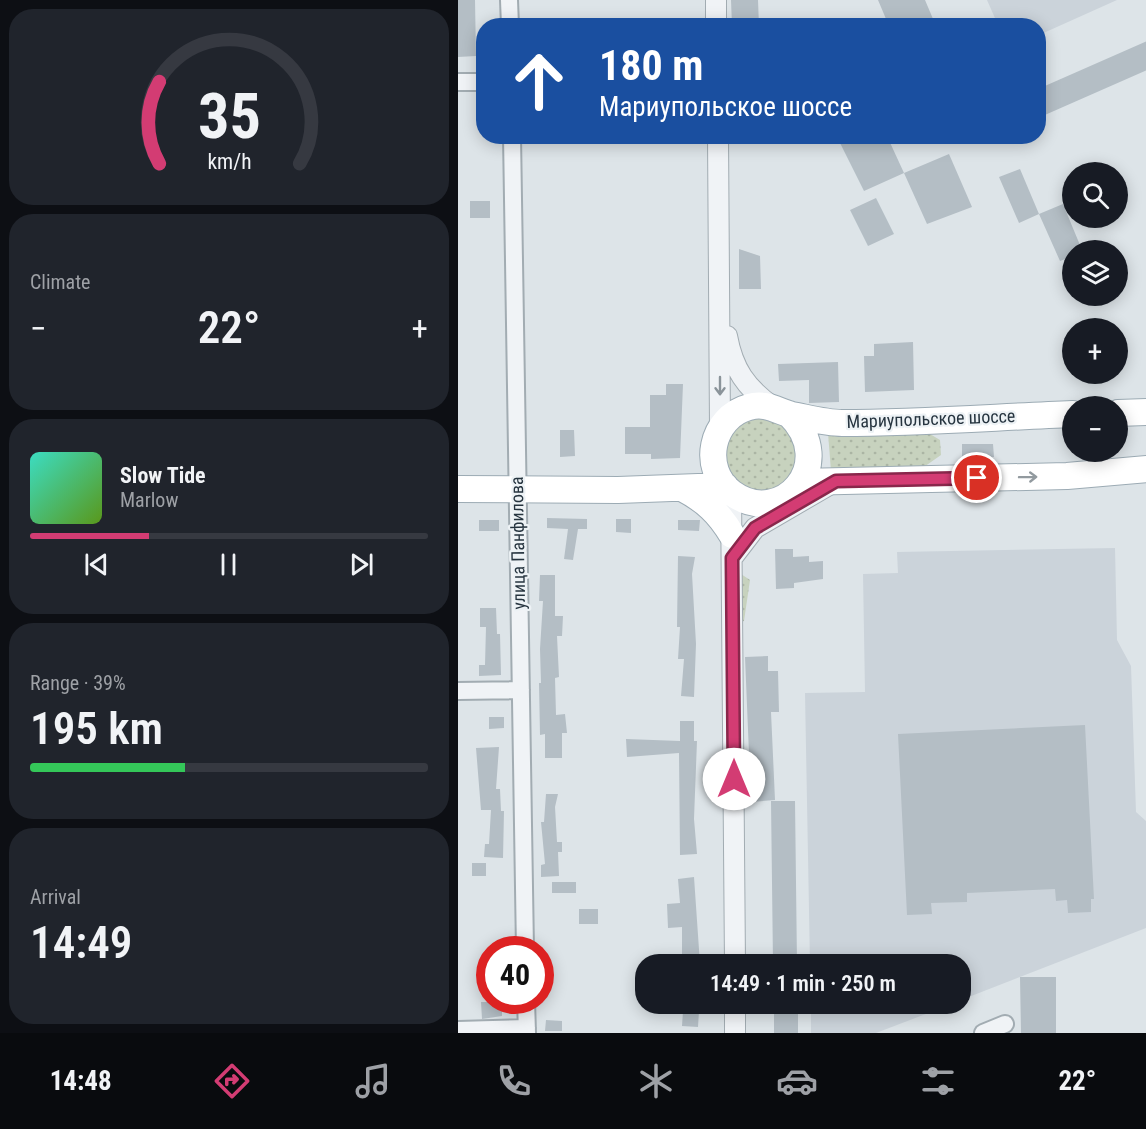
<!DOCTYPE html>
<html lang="en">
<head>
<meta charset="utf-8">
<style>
	body { margin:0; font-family:"Roboto Condensed",sans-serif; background:#20242c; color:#f1f3f6; height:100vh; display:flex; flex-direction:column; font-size:22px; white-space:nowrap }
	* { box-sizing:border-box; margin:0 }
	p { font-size:20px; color:#9ea1a6 }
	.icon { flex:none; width:33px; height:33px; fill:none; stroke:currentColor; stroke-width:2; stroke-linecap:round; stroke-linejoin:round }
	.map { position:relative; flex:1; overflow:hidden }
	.details { display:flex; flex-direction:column; gap:9px; padding:9px; background:#0d0f14; width:458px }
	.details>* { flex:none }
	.guide { position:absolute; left:18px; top:18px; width:570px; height:126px; border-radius:24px; box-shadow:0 3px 15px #0003; background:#1a4fa0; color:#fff; overflow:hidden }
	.controls { position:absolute; left:604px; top:162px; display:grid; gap:12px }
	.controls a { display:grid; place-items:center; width:66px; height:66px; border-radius:50%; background:#171b24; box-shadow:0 3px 15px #0003; font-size:30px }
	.speed { position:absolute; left:18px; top:936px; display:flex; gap:12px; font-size:30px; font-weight:700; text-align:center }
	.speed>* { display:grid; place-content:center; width:78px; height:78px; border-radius:50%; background:#171b24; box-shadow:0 3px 15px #0003; line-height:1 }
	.speed .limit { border:9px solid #d22; background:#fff; color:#111 }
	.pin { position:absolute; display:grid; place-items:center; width:51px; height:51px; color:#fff; margin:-26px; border:3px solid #fff; border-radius:50%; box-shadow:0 2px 6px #0007 }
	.me { position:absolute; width:66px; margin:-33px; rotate:0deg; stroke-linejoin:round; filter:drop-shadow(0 0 4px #0008) }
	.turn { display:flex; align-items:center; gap:21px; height:126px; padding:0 24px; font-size:27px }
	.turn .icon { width:78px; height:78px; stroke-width:2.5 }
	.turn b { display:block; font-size:42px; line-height:51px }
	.big { font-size:45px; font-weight:600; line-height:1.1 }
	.details .widget { flex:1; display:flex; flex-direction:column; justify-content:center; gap:9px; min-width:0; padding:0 21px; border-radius:24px; background:#20242c }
	.details .dial { align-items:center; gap:0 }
	.dial svg { height:156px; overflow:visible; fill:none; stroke:#363941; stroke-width:7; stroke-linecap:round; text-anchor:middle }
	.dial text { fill:#f1f3f6; stroke:none }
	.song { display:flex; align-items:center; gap:18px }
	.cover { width:72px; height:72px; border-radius:9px; background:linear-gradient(135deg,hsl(170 70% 55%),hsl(90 70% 35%)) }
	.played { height:6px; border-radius:3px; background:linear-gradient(90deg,#d33c73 30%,#363941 30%) }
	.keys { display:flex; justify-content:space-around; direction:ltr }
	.heat { display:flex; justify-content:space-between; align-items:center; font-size:33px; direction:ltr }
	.charge { height:9px; border-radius:4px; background:linear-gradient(90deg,#34c759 39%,#363941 0) }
	.trip { position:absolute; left:177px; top:954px; width:336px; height:60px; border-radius:24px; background:#171b24; box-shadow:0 3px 15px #0003; font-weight:600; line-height:60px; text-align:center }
	.dock { display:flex; height:96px; justify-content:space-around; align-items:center; background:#090b0e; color:#9ea1a6 }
	.dock .icon { width:42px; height:42px }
	.dock .selected { color:#d33c73 }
	.dock b { font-size:27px; color:#f1f3f6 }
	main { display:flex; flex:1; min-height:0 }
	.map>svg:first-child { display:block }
</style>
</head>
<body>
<main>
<section class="details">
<div class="widget dial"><svg viewBox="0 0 100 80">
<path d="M14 69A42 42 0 1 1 86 69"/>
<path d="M14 69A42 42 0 0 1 14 27" stroke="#d33c73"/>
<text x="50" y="56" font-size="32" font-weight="700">35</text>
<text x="50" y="72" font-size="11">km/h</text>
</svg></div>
<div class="widget"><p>Climate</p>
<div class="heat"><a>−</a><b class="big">22°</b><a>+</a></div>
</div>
<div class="widget">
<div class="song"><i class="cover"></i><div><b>Slow Tide</b><p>Marlow</p></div></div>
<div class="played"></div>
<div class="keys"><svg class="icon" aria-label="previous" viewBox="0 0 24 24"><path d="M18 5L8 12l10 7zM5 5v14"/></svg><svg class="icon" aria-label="pause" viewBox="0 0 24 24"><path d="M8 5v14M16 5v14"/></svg><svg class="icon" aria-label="next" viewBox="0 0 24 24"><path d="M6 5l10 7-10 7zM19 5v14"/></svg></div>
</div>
<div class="widget"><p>Range · 39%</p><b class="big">195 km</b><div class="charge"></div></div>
<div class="widget"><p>Arrival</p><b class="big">14:49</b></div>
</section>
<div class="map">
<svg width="689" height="1033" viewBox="0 0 689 1033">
	<defs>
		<pattern id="grass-dots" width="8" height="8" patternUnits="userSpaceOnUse" patternTransform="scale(1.5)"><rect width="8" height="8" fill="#c7d2be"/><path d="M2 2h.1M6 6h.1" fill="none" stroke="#abb5a4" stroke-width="1.8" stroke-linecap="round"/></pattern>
	</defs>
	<rect width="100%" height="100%" fill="#dde4e8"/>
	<!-- built -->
	<path fill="#cbd3da" d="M529,0H659L581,35L580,26L540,25Z
		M657,548L659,640L673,666L678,812L688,821V928L503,1000L502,964H352L347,693L407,692L405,574L440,573L439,552Z
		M353,1004H494L418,1033H353Z"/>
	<!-- grass -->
	<path fill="url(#grass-dots)" d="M303,416L325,421L345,450L324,491C315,491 303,494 296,493C268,486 260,448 278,429C285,422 294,420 303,416Z
		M462,428L482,440L483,455L463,469L373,471L370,433Z
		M283,574L292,580L286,621L282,622Z"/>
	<!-- building -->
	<path fill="#b4bec5" d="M0,0H17L18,56L0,57Z
		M273,0H300L301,26H274Z
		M420,0H467L478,26H431Z
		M689,41V70L580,118V89Z
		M392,136H429L446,173L406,191L381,141Z
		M491,154L514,207L469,224L446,173Z
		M562,169L581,214L561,223L541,177Z
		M418,198L436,234L410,246L392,210Z
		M12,201H32V218H12Z
		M605,204L624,250H615V256L602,261L581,214Z
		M281,249L302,256L303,289H281Z
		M455,342L456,390L407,392L406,356H416V344Z
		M380,362L381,402L351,403V380L321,381L320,364Z
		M208,384H225L222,458L193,459V454H167V427H192V395H208Z
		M102,430H116L117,456L102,457Z
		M504,444H535L536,457L504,458Z
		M89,518L129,519V529H120L115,560L106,559L110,529L89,528Z
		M158,519H173V533L158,532Z
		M21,520H41V531H21Z
		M220,520H242L241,531L220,530Z
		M317,549H335V557L351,556V562L365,561V579L336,583V588L318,589Z
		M220,556L237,557L234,574L238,644L236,697L223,696L226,659H220L222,627H219Z
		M82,575H97V616H105L104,636H99L101,677L97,678L98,715L107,714L109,733H104V758H87V734L82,735L81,683H83L82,649L85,601H81Z
		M22,608H38L39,634H42L43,675L21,676V665H27L28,627H22Z
		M310,656V671H320L321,712H313L317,800L293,802L287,657Z
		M31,717H46V728L31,729Z
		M222,721H236V741H239L236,819L239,854L222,855L221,753L169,757L168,739L222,741Z
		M627,725L636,899H633V912L610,913L609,900L598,901L597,889L509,893V902L473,903L474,914L449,915L440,734Z
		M41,747L38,789H42L43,811H46L45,858L26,857L27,844H31L33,810H23L18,748Z
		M88,794H100L97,807L99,842H104V852H100L101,876L83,877V865L87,864L83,822H86Z
		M313,801H337L339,964H315Z
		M14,863H28V876H14Z
		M236,877L242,964H224V927L210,928L209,904L222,903L220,879Z
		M94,882H118V893H94Z
		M121,909H140V924H121Z
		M562,977H598V1033H563Z
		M23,1002H44V1016L24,1019Z
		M316,1004H340V1033H316Z
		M225,1011H241L240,1027L224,1026Z
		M88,1020L104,1021V1031H87Z"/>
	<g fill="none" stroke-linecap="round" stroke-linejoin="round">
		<defs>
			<path id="minor" d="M51,0L52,26
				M0,82H26
				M54,136L67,950
				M0,691L63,690
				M68,1000L69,1033
				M0,1030L69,1028
				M525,1033L547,1024"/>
			<path id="tertiary" d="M258,0V26
				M260,136L262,427
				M269,336C275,369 288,388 315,407
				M273,492L277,964
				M274,558L297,528L376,482
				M277,1004V1033"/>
			<path id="primary" d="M660,413L689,412
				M331,414C382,464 323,529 274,493C242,469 253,417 291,407C308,402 319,411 334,415C350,418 368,423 384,423C460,423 538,417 615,414
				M343,482L609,476L689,469
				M224,488C247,500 261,513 274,535
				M0,489L160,490L267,486"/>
		</defs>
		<!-- minor casing -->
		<use href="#minor" stroke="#a2acb2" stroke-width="20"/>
		<!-- tertiary casing -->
		<use href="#tertiary" stroke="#a2acb2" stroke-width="22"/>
		<!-- primary casing -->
		<use href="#primary" stroke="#9cabb4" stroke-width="28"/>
		<!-- minor -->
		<use href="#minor" stroke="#f0f3f6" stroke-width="16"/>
		<!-- tertiary -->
		<use href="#tertiary" stroke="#f0f3f6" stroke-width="20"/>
		<!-- primary -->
		<use href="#primary" stroke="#fff" stroke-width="26"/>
	</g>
	<!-- one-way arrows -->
	<defs><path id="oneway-shaft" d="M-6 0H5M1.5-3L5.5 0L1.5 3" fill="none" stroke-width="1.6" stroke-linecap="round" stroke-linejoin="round" transform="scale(1.5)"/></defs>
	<use stroke="#8b949a" href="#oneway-shaft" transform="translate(262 386) rotate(90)"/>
	<use stroke="#929a9f" href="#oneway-shaft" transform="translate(570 477) rotate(-1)"/>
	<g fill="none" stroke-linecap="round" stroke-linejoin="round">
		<defs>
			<path id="route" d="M276,779L274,558L297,528L378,481L519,478"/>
		</defs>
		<!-- route casing -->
		<use href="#route" stroke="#89274b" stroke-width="15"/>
		<!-- route -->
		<use href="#route" stroke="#d33c73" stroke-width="10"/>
	</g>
	<g text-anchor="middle" stroke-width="4.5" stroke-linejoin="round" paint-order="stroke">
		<!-- street labels -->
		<g font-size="18" fill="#26343f" stroke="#edf2f5">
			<text transform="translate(473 419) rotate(-2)" y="6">Мариупольское шоссе</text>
			<text transform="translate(60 543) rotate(-91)" y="6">улица Панфилова</text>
		</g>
	</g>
</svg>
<div class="controls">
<a><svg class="icon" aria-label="search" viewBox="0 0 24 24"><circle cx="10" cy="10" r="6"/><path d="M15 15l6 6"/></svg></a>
<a><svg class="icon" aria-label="layers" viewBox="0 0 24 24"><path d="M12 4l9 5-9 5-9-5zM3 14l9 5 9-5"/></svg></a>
<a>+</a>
<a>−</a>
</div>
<div class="speed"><div class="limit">40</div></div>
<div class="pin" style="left:519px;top:478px;background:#d93025"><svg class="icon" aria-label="arrive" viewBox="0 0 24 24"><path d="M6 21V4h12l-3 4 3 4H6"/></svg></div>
<svg class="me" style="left:276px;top:779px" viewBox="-20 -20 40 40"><circle r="19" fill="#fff"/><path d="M0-13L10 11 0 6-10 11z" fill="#d33c73"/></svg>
<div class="trip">14:49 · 1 min · 250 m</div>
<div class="guide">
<div class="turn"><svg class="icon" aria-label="ahead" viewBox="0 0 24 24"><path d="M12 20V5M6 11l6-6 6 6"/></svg><div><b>180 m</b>Мариупольское шоссе</div></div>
</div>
</div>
</main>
<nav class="dock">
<b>14:48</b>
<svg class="icon selected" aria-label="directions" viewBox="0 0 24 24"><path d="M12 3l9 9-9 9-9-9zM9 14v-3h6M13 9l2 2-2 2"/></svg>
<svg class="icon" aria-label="music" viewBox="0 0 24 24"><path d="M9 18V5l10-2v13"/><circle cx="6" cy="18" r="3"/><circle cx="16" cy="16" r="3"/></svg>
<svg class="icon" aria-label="phone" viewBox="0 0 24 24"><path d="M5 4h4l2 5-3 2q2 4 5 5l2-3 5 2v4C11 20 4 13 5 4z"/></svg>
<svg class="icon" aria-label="climate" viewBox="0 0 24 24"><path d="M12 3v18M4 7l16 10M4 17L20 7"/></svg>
<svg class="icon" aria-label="car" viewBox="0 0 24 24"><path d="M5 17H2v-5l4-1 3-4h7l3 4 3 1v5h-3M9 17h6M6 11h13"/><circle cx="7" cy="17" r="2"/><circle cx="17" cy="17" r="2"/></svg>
<svg class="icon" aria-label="filters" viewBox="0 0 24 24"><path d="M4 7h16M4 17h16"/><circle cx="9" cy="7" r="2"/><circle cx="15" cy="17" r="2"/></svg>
<b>22°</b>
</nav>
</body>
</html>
